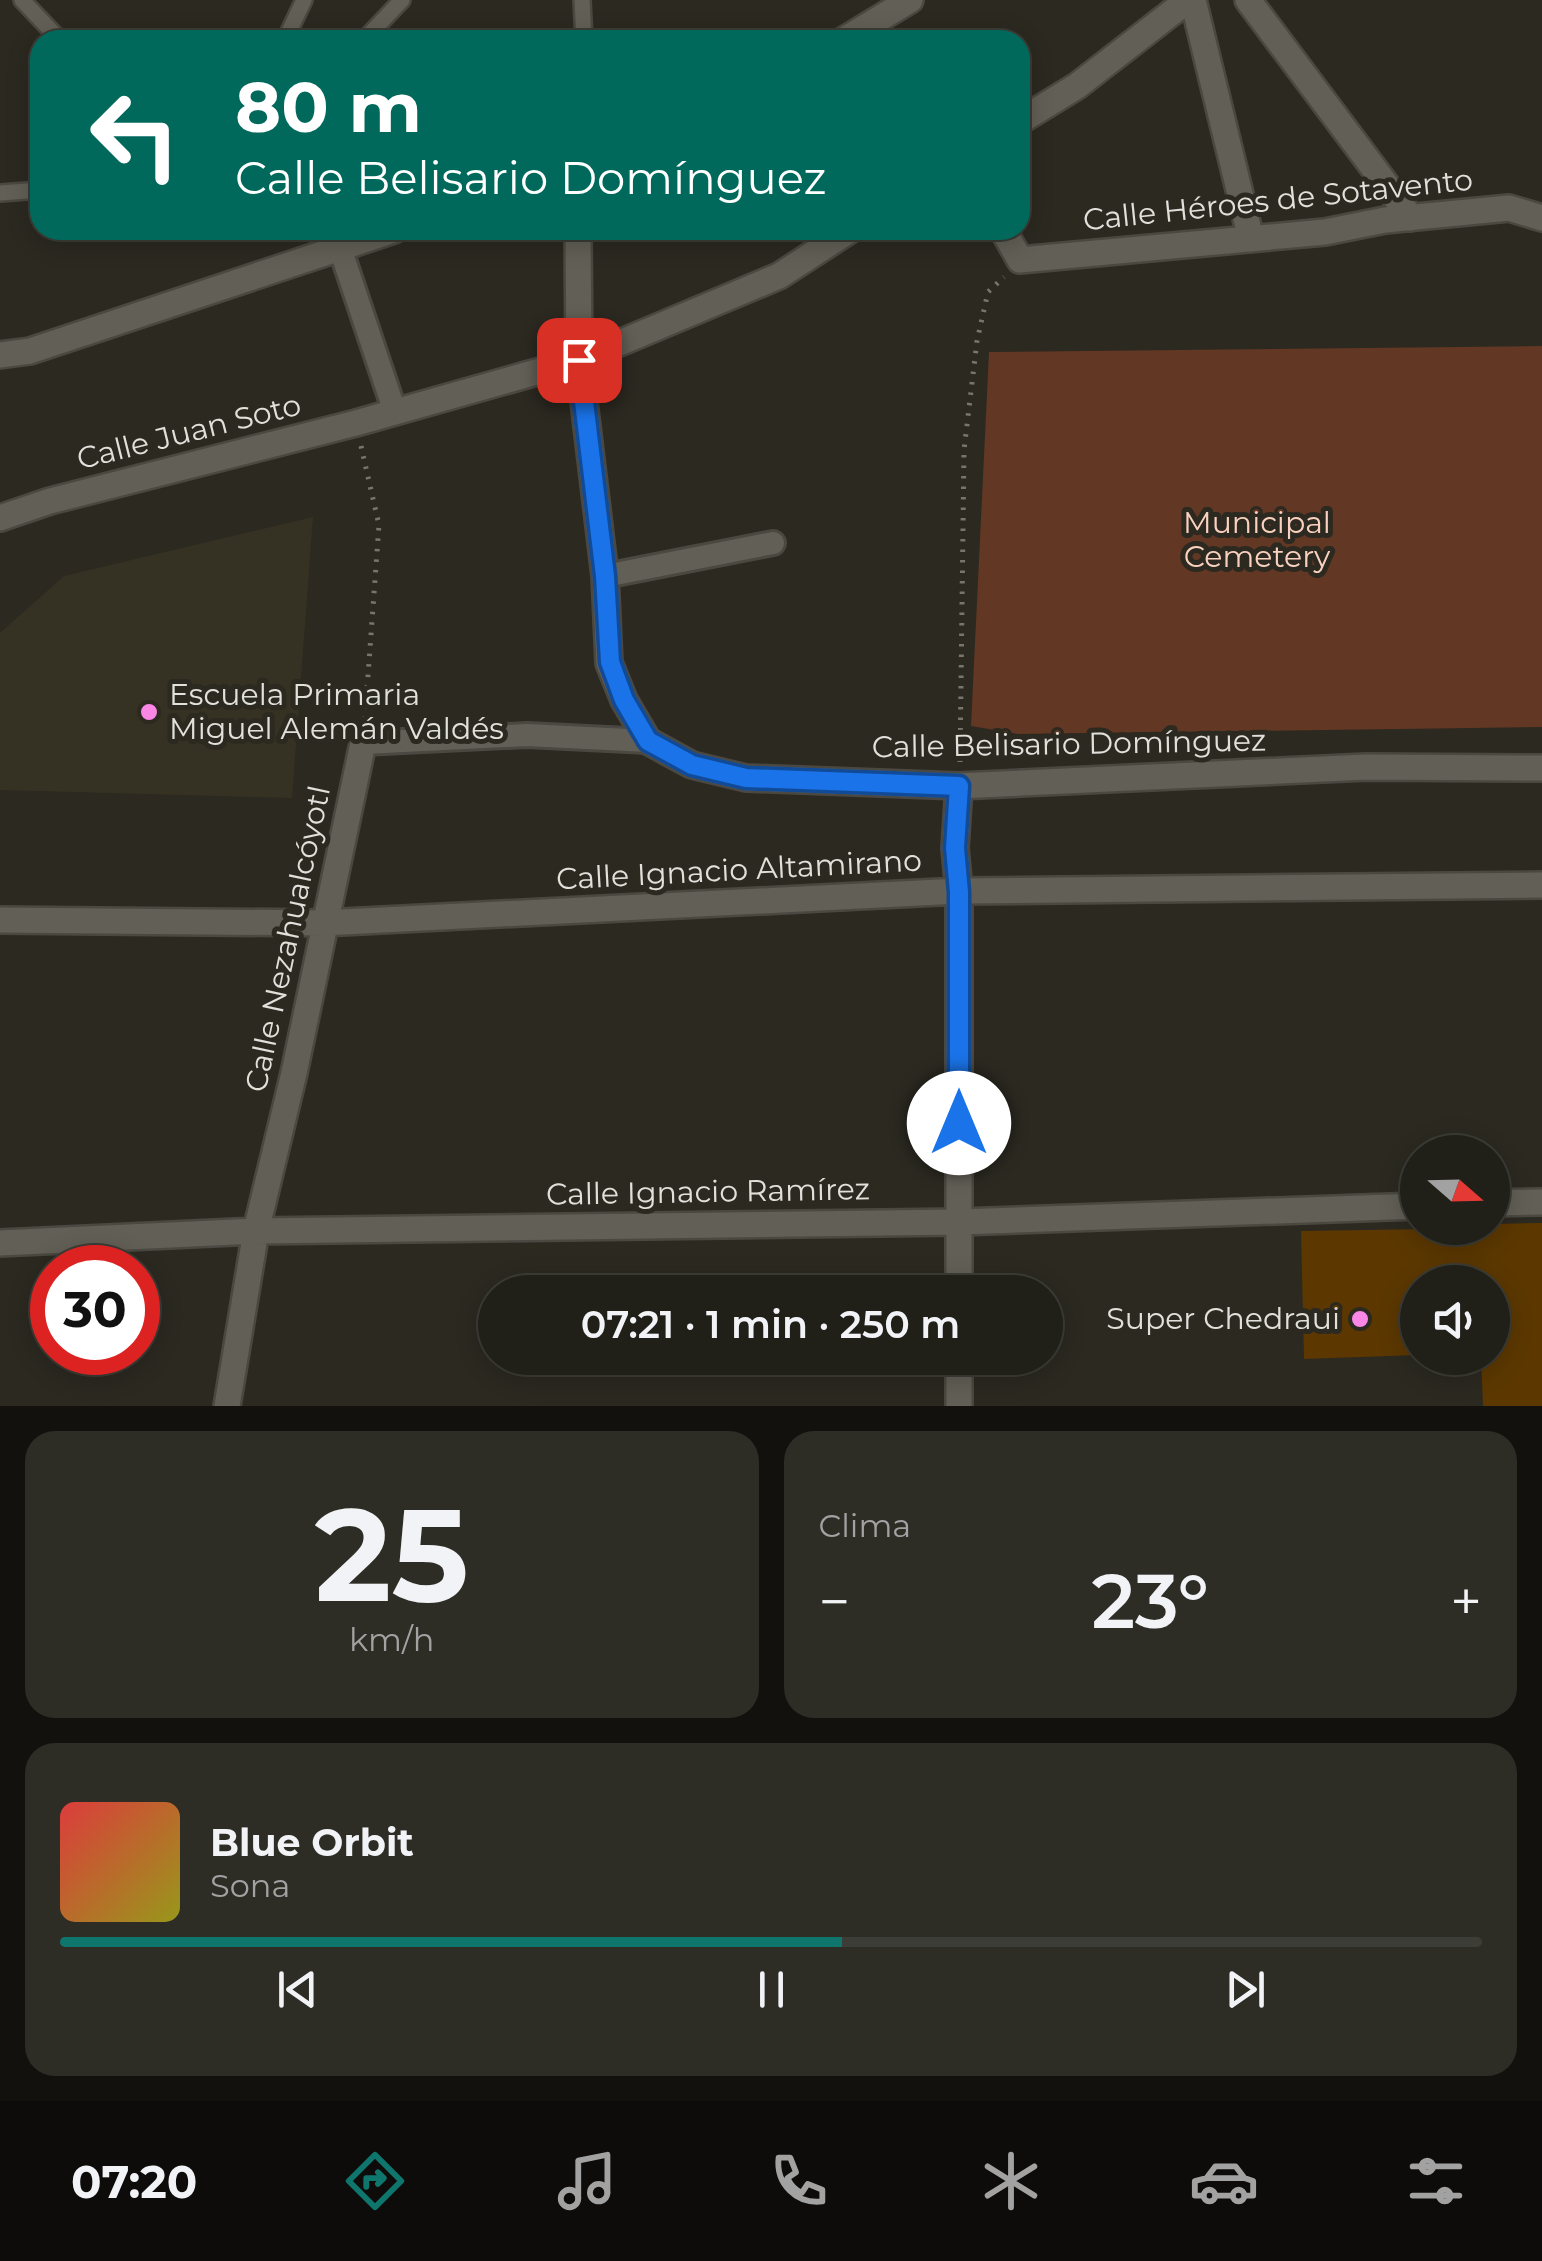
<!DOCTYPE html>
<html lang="es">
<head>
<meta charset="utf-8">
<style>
	body { margin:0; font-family:Montserrat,sans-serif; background:#2d2c25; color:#f1f3f6; height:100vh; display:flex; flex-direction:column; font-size:38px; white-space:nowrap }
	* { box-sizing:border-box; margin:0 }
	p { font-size:32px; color:#a2a2a2 }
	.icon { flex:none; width:55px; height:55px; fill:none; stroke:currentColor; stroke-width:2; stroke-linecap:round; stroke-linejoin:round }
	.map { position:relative; height:1406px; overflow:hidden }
	.sheet { display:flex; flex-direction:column; gap:25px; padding:25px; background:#12110d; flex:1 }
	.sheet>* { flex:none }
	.top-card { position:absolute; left:30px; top:30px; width:1000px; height:210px; border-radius:30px; box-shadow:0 5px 25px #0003,0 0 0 2px #3d3d37; background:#00695c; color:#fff; overflow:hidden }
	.needle { width:65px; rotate:110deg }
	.buttons { position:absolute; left:1400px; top:1135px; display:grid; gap:20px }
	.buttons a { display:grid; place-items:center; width:110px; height:110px; border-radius:50%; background:#201f18; box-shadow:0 5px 25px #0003,0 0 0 2px #3d3d37; font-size:50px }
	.speed { position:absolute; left:30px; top:1245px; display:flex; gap:20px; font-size:50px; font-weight:700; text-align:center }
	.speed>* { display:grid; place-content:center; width:130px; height:130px; border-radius:50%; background:#201f18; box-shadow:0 5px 25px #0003,0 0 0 2px #3d3d37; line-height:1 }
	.speed .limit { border:15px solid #d22; background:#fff; color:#111 }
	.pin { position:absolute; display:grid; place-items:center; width:85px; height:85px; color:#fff; margin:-42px; border-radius:20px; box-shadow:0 5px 15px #0006 }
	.me { position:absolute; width:110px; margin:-55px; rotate:0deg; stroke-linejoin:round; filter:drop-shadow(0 0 8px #0008) }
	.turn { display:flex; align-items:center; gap:35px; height:210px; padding:0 40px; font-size:45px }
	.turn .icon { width:130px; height:130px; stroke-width:2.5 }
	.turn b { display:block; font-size:70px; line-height:85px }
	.big { font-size:75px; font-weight:600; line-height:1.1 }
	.sheet .widget { flex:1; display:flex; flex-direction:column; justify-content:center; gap:15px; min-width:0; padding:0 35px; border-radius:30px; background:#2d2c25 }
	.sheet .dial { align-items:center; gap:0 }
	.dial b { font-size:130px; line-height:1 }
	.song { display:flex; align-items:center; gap:30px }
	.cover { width:120px; height:120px; border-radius:15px; background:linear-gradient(135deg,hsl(0 70% 55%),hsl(60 70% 35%)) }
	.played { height:10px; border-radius:5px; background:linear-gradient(90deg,#0f766e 55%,#3d3d37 55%) }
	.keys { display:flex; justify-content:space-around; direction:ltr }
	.heat { display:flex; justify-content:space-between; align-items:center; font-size:55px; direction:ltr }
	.sheet .tiles { flex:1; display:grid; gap:25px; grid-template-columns:1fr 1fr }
	.widget:last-child { grid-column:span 2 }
	.trip { position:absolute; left:478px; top:1275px; width:585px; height:100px; border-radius:50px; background:#201f18; box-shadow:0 5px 25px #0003,0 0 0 2px #3d3d37; font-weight:600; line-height:100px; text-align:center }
	.menu { display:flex; height:160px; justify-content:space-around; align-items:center; background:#0d0c0a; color:#a2a2a2 }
	.menu .icon { width:70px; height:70px }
	.menu .active { color:#0f766e }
	.menu b { font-size:45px; color:#f1f3f6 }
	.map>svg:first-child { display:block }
</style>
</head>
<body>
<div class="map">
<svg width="1542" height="1406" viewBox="0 0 1542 1406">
	<rect width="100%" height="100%" fill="#2b2920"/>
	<!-- built -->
	<path fill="#363223" d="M313,517L292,798L0,790V633L64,576Z"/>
	<!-- green -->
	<path fill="#623723" d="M1542,346V727L1018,734L971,726L989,352Z"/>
	<!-- building -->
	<path fill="#5c3800" d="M1542,1223V1406H1483L1481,1358H1492V1282H1418V1355L1304,1359L1301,1231L1492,1228V1224Z"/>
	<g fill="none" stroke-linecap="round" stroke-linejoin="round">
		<defs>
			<path id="service" d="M22,0L60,40
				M582,0L584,40
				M285,40L304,0
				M364,40L402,0
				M0,193L40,190"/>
			<path id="pedestrian" d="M340,248L395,412
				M605,576L773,543
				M363,743L527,735L648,741"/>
			<path id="minor" d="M1193,0L1251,239
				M1248,0L1411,218
				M844,40L910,0
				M1020,121L1077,86L1188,0
				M1003,230L1020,260L1325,232L1385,220L1509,208L1542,218
				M0,355L30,351L394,230
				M579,360L779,276L850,230
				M0,920L323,923L959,891L1542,885
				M1492,1203L1542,1202
				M0,1243L256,1231L959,1222L1418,1206
				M959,1292V891L955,848L959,786
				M959,1358V1406
				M227,1406L256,1231L294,1073L363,743"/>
			<path id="tertiary" d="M578,230L579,360L605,576L609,663L624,700L648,741L668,752L692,765L746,778L959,786L1366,767L1542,768
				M0,518L50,501L356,423L579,360"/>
		</defs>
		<!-- service casing -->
		<use href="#service" stroke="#4a4840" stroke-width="20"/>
		<!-- pedestrian casing -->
		<use href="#pedestrian" stroke="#4a4840" stroke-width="28"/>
		<!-- minor casing -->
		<use href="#minor" stroke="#4a4840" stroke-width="30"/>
		<!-- tertiary casing -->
		<use href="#tertiary" stroke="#4a4840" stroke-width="30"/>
		<!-- path -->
		<path stroke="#77756e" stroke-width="5" stroke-dasharray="2.5 8" stroke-linecap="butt" d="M361,446L379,525L365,717
			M960,762L964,450L977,341L988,292L1004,277"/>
		<!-- service -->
		<use href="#service" stroke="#625f56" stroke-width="15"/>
		<!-- pedestrian -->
		<use href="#pedestrian" stroke="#625f56" stroke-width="22"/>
		<!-- minor -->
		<use href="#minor" stroke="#625f56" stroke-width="25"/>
		<!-- tertiary -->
		<use href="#tertiary" stroke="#625f56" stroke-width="25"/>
	</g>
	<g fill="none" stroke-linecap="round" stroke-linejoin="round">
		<defs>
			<path id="route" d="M579,360L605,576L610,662L624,700L648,741L692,765L746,778L959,786L955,848L959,892V1123"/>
		</defs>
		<!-- route casing -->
		<use href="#route" stroke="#114b97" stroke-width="25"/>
		<!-- route -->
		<use href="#route" stroke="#1a73e8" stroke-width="18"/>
	</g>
	<!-- markers -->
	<g fill="#fa87e6" stroke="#2b2920" stroke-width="4">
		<circle cx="149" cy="712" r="10"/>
		<circle cx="1360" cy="1319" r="10"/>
	</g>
	<g text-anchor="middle" stroke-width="10" stroke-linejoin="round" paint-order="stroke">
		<!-- street labels -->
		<g font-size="30" fill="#e2e0db" stroke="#2b2920">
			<text transform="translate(1278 200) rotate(-6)" y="10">Calle Héroes de Sotavento</text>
			<text transform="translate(189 432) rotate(-14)" y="10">Calle Juan Soto</text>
			<text transform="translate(1069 744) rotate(-1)" y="10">Calle Belisario Domínguez</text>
			<text transform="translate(739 870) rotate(-3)" y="10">Calle Ignacio Altamirano</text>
			<text transform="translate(288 939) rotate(-78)" y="10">Calle Nezahualcóyotl</text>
			<text transform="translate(708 1192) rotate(-1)" y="10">Calle Ignacio Ramírez</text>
		</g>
		<!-- park labels -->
		<g font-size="30" fill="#fad1be" stroke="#2b2920">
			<text x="1257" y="533">Municipal<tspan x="1257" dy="34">Cemetery</tspan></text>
		</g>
		<!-- poi labels -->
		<g font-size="30" fill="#e2e0db" stroke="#2b2920" text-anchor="start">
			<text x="169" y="705">Escuela Primaria<tspan x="169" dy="34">Miguel Alemán Valdés</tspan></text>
			<text x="1340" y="1329" text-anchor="end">Super Chedraui</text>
		</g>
	</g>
</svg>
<div class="buttons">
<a><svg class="needle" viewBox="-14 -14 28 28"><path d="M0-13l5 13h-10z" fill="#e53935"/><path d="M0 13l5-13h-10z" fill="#a2a2a2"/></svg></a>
<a><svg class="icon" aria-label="sound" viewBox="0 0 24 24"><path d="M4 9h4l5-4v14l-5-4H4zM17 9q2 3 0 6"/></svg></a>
</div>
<div class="speed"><div class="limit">30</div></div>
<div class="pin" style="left:579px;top:360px;background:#d93025"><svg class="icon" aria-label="arrive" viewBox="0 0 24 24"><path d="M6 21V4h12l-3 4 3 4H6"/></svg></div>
<svg class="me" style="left:959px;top:1123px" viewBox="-20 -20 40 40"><circle r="19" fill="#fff"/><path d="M0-13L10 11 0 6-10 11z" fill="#1a73e8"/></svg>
<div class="trip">07:21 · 1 min · 250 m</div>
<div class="top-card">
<div class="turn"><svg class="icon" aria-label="left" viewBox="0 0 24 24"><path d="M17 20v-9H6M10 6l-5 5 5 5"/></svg><div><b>80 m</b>Calle Belisario Domínguez</div></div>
</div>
</div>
<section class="sheet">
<div class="tiles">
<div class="widget dial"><b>25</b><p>km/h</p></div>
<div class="widget"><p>Clima</p>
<div class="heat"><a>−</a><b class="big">23°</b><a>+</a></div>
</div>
<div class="widget">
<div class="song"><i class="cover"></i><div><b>Blue Orbit</b><p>Sona</p></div></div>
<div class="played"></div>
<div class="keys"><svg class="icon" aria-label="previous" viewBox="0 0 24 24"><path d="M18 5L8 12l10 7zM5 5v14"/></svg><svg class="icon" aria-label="pause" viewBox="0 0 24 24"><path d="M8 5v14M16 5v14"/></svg><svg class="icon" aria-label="next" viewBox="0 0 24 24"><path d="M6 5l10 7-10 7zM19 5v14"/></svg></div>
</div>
</div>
</section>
<nav class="menu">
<b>07:20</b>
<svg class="icon active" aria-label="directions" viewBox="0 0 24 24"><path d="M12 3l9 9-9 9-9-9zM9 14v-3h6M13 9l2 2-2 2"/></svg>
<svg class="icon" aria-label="music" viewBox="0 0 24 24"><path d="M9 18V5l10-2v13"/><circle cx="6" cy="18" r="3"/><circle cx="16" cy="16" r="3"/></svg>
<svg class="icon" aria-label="phone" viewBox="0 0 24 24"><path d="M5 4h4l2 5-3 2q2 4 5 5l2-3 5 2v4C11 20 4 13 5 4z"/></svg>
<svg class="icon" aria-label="climate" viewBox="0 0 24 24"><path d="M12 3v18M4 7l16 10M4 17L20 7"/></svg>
<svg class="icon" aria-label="car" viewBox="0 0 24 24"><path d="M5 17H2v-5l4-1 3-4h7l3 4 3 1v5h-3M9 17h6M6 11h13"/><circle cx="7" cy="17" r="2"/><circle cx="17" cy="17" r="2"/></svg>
<svg class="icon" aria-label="filters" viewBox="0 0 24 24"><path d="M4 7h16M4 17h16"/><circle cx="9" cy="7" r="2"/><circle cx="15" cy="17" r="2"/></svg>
</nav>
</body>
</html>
